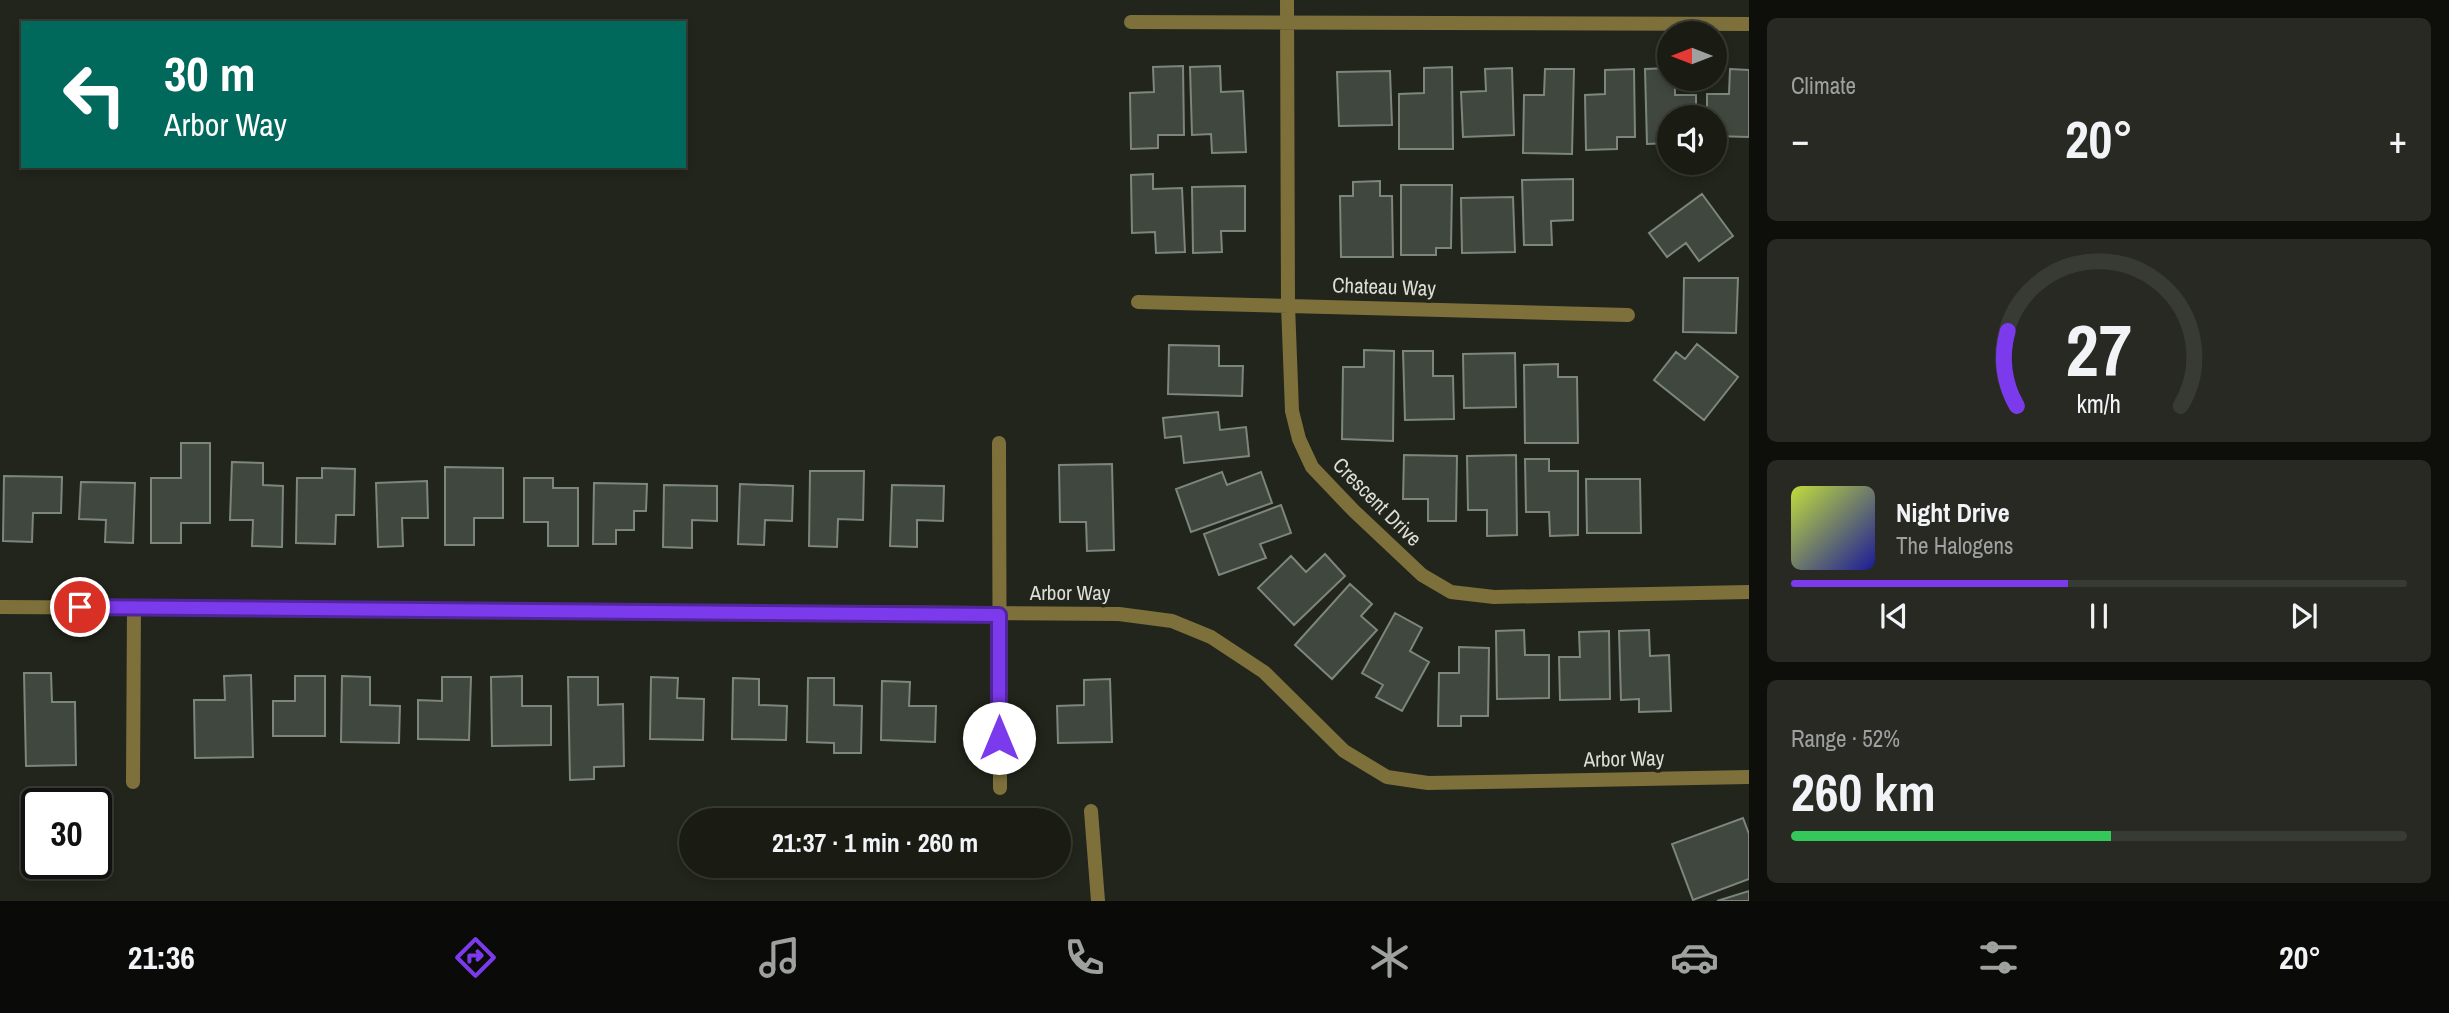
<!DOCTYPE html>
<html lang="en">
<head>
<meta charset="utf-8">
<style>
	body { margin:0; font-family:"Archivo Narrow",sans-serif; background:#272922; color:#f1f3f6; height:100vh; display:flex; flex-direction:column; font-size:26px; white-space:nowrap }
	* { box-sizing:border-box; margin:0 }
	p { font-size:23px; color:#9fa1a0 }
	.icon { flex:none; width:38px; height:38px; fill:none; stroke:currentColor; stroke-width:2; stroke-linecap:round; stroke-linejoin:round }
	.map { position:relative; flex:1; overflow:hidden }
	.panel { display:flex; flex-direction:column; gap:18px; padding:18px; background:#0e0f0b; width:700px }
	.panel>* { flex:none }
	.banner { position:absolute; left:21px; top:21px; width:665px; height:147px; border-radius:0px; box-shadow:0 4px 10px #0003,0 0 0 2px #383a34; background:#00695c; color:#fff; overflow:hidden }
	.needle { width:46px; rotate:270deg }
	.buttons { position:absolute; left:1657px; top:21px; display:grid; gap:14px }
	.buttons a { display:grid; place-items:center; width:70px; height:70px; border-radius:50%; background:#1a1c14; box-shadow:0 4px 10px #0003,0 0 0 2px #383a34; font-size:35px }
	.speed { position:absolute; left:21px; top:788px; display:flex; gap:14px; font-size:35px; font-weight:700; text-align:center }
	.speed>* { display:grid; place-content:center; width:91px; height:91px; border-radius:50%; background:#1a1c14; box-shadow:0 4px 10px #0003,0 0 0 2px #383a34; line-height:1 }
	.speed .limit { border:4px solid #111; border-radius:10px; background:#fff; color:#111 }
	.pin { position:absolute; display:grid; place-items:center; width:60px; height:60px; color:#fff; margin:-30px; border:4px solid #fff; border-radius:50%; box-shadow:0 2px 7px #0007 }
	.me { position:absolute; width:77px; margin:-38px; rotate:0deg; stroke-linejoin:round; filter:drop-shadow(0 0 5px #0008) }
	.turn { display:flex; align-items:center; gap:24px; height:147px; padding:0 28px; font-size:32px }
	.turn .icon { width:91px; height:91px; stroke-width:2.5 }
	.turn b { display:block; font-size:49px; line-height:60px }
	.big { font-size:52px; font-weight:700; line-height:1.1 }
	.panel .widget { flex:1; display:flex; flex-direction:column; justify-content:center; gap:10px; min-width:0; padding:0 24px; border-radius:10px; background:#272922 }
	.panel .dial { align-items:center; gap:0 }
	.dial svg { height:182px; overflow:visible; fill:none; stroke:#383a34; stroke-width:7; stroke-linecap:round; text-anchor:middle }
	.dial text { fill:#f1f3f6; stroke:none }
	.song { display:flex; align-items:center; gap:21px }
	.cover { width:84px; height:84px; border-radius:10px; background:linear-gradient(135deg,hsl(70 70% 55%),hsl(240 70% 35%)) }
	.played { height:7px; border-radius:4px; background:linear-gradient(90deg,#7c3aed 45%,#383a34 45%) }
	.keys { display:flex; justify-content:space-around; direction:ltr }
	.heat { display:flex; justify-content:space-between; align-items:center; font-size:38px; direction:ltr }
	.charge { height:10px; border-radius:5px; background:linear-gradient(90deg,#34c759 52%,#383a34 0) }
	.trip { position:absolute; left:679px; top:808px; width:392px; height:70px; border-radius:35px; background:#1a1c14; box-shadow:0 4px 10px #0003,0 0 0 2px #383a34; font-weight:700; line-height:70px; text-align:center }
	.tab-bar { display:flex; height:112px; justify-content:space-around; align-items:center; background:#0a0b08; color:#9fa1a0 }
	.tab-bar .icon { width:49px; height:49px }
	.tab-bar .active { color:#7c3aed }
	.tab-bar b { font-size:32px; color:#f1f3f6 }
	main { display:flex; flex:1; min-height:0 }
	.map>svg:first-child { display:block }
</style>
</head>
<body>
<main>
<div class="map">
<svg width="1749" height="901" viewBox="0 0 1749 901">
	<rect width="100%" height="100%" fill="#22251b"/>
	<!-- building -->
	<path fill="#3f473f" stroke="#7c867c" stroke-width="2" d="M1183,66L1184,135H1158V148L1131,149L1130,93L1154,92L1153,67Z
		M1220,66L1221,92L1243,91L1246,152L1212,153L1211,134L1192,135L1190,67Z
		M1452,67L1453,149H1399V94L1424,93V68Z
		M1512,68L1514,135L1463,137L1461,92L1486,91L1485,69Z
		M1670,68V79H1675V95H1696V117H1670V143L1647,144L1645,69Z
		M1545,69H1574L1572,154L1523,153L1524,95H1544Z
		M1634,69L1635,137H1617V149L1586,150L1585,95L1605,94V70Z
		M1730,69L1749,70V137L1715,136V117H1707V94H1729Z
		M1390,71L1392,125L1339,126L1337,72Z
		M1153,174V189L1182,188L1185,252L1156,253L1155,232L1132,233L1131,175Z
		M1573,179V220L1551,221L1552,245H1524L1522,180Z
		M1380,181V196H1392L1393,257H1341L1340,196H1353V182Z
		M1401,185H1452L1451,248H1436V255H1401Z
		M1245,186V231H1221L1222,252L1193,253L1192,187Z
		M1702,194L1733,236L1699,261L1686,243L1667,257L1649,233Z
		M1513,197L1515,252L1462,253L1461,198Z
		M1684,278H1738L1736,333L1683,332Z
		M1697,344L1738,377L1704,420L1654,380L1676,352L1685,359Z
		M1169,345L1219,346V366H1243L1242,396L1168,394Z
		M1364,350L1394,351L1393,441L1342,439L1343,367H1364Z
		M1403,351H1433V376H1453L1454,419L1405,420Z
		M1515,353L1516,407L1464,408L1463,354Z
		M1558,364V377H1577L1578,443H1525L1524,365Z
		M1218,412L1220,430L1246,427L1249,456L1184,463L1181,436L1165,438L1163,418Z
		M181,443H210V523H181V543H151V478H181Z
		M1404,455L1457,456L1456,521H1428V499H1403Z
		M1516,455L1517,535L1487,536V510H1468L1467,456Z
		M1525,459H1549V471H1578V535L1550,536L1549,512H1526Z
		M232,462L263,463V485L283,486L282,547L252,546L253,520H230Z
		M1112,464L1114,550L1087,551L1086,522H1060L1059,465Z
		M445,467L503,468V518H474V545H445Z
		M322,468L355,469L354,515H336L335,544L296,543L297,478H322Z
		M810,471H864L863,520L838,519L837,547L809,546Z
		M1222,472L1227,485L1261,472L1272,503L1191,532L1176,489Z
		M4,476L62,477L61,513H33L32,542L3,541Z
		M524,478H553V488H578V546H548V522H524Z
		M1586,479H1640L1641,533H1587Z
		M427,481L428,518H402L403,546L378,547L376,483Z
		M81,482L135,483L133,543L105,542L106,520L79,519Z
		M594,483L647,484L646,511H634V530H616V544H593Z
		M740,484L793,486L792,521L765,520L764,545L738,544Z
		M664,485L717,486V521L692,520V548L663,547Z
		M892,485L944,486L943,521L917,520V547L890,546Z
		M1281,505L1291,533L1260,544L1266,558L1219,575L1204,534Z
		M1325,554L1345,576L1294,625L1258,588L1291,556L1306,572Z
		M1350,584L1372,604L1361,616L1377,630L1332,679L1295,645Z
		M1395,613L1422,628L1410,651L1429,662L1402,711L1376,697L1383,685L1362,673Z
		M1524,630L1525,655H1549V698L1497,699L1496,631Z
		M1649,630L1650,656L1669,655L1671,711L1639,712V699L1621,700L1619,631Z
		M1609,631L1610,699L1560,700L1559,657H1580L1579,632Z
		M1459,647L1489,648L1488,716H1461V726H1438L1439,673H1459Z
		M24,673H51L52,702H75L76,765L26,766Z
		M251,675L253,757L195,758L194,700H225L224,676Z
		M295,676H325V736H273V701H295Z
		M342,676L370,677V705L400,706L399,743L341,742Z
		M522,676V706H551V745L492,746L491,677Z
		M442,677H471L469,740L418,739V700L442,701Z
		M568,677H598V705L623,704L624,766L594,767V779L570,780Z
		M651,677L678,678L677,698L704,699L703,740L650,739Z
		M733,678L759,679V705L787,706L786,740L732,739Z
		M808,678H834V705L862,706L861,753H834V743L807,742Z
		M1110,679L1112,742L1058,743L1057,706L1084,705V680Z
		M882,681L910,682L909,706H936L935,742L881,740Z
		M1743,818L1749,834V879L1693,900L1672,844Z
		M1749,891V901H1717Z"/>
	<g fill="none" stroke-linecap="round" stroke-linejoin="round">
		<!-- minor -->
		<path stroke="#7d703b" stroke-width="14" d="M1287,0L1288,305L1292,411L1299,439L1312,467L1354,511L1422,575L1451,592L1494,597L1749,592
			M1131,22L1749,24
			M1138,302L1628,315
			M999,443L1000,788
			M0,607L1119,614L1172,621L1211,637L1264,672L1344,751L1387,777L1428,783L1749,777
			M133,782L134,606
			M1091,811L1098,901"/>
	</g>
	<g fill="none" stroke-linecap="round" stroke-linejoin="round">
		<defs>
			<path id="route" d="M80,607L999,615V738"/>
		</defs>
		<!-- route casing -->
		<use href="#route" stroke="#51269a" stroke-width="18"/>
		<!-- route -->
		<use href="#route" stroke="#7c3aed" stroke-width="12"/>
	</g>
	<g text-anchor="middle" stroke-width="7" stroke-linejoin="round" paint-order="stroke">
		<!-- street labels -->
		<g font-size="21" fill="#dbddd6" stroke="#22251b">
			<text transform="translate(1384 287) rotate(2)" y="7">Chateau Way</text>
			<text transform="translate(1377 502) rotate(45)" y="7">Crescent Drive</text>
			<text x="1070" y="600">Arbor Way</text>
			<text transform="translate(1624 759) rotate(-1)" y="7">Arbor Way</text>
		</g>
	</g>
</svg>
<div class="buttons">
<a><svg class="needle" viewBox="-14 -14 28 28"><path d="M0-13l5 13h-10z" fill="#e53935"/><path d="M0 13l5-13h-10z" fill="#9fa1a0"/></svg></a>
<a><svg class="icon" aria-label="sound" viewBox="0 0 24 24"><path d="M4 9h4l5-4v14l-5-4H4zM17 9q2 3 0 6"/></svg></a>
</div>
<div class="speed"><div class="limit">30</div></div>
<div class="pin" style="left:80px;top:607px;background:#d93025"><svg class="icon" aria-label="arrive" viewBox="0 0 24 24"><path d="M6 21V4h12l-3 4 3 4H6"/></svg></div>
<svg class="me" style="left:999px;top:738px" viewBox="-20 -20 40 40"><circle r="19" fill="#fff"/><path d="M0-13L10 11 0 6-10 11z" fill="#7c3aed"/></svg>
<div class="trip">21:37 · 1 min · 260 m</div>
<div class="banner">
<div class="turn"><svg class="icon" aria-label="left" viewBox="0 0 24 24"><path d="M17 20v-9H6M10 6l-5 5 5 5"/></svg><div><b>30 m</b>Arbor Way</div></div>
</div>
</div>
<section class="panel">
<div class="widget"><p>Climate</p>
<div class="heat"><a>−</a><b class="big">20°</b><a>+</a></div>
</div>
<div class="widget dial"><svg viewBox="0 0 100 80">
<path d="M14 69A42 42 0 1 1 86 69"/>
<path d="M14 69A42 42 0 0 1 10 36" stroke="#7c3aed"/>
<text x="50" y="56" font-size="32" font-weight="700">27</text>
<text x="50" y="72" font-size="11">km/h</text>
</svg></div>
<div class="widget">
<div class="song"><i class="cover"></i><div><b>Night Drive</b><p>The Halogens</p></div></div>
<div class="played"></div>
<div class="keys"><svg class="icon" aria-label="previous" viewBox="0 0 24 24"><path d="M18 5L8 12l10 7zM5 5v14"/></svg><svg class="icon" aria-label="pause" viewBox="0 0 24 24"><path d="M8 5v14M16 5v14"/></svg><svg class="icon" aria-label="next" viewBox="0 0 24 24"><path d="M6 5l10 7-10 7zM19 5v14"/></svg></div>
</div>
<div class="widget"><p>Range · 52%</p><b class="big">260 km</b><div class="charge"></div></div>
</section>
</main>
<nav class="tab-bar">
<b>21:36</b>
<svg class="icon active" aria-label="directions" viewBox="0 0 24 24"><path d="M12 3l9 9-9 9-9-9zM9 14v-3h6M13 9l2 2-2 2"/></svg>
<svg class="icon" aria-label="music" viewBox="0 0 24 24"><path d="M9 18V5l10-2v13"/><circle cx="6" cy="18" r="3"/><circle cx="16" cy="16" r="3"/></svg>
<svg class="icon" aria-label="phone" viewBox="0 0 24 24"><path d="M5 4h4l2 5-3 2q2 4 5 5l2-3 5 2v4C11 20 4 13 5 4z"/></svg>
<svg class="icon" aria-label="climate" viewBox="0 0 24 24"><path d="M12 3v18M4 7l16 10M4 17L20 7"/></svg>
<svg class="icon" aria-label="car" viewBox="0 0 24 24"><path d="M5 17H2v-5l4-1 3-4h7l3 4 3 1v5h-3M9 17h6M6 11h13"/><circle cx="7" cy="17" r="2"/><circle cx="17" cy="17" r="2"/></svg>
<svg class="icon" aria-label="filters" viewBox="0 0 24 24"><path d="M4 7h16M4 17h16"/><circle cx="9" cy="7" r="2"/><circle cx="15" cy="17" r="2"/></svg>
<b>20°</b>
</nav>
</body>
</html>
